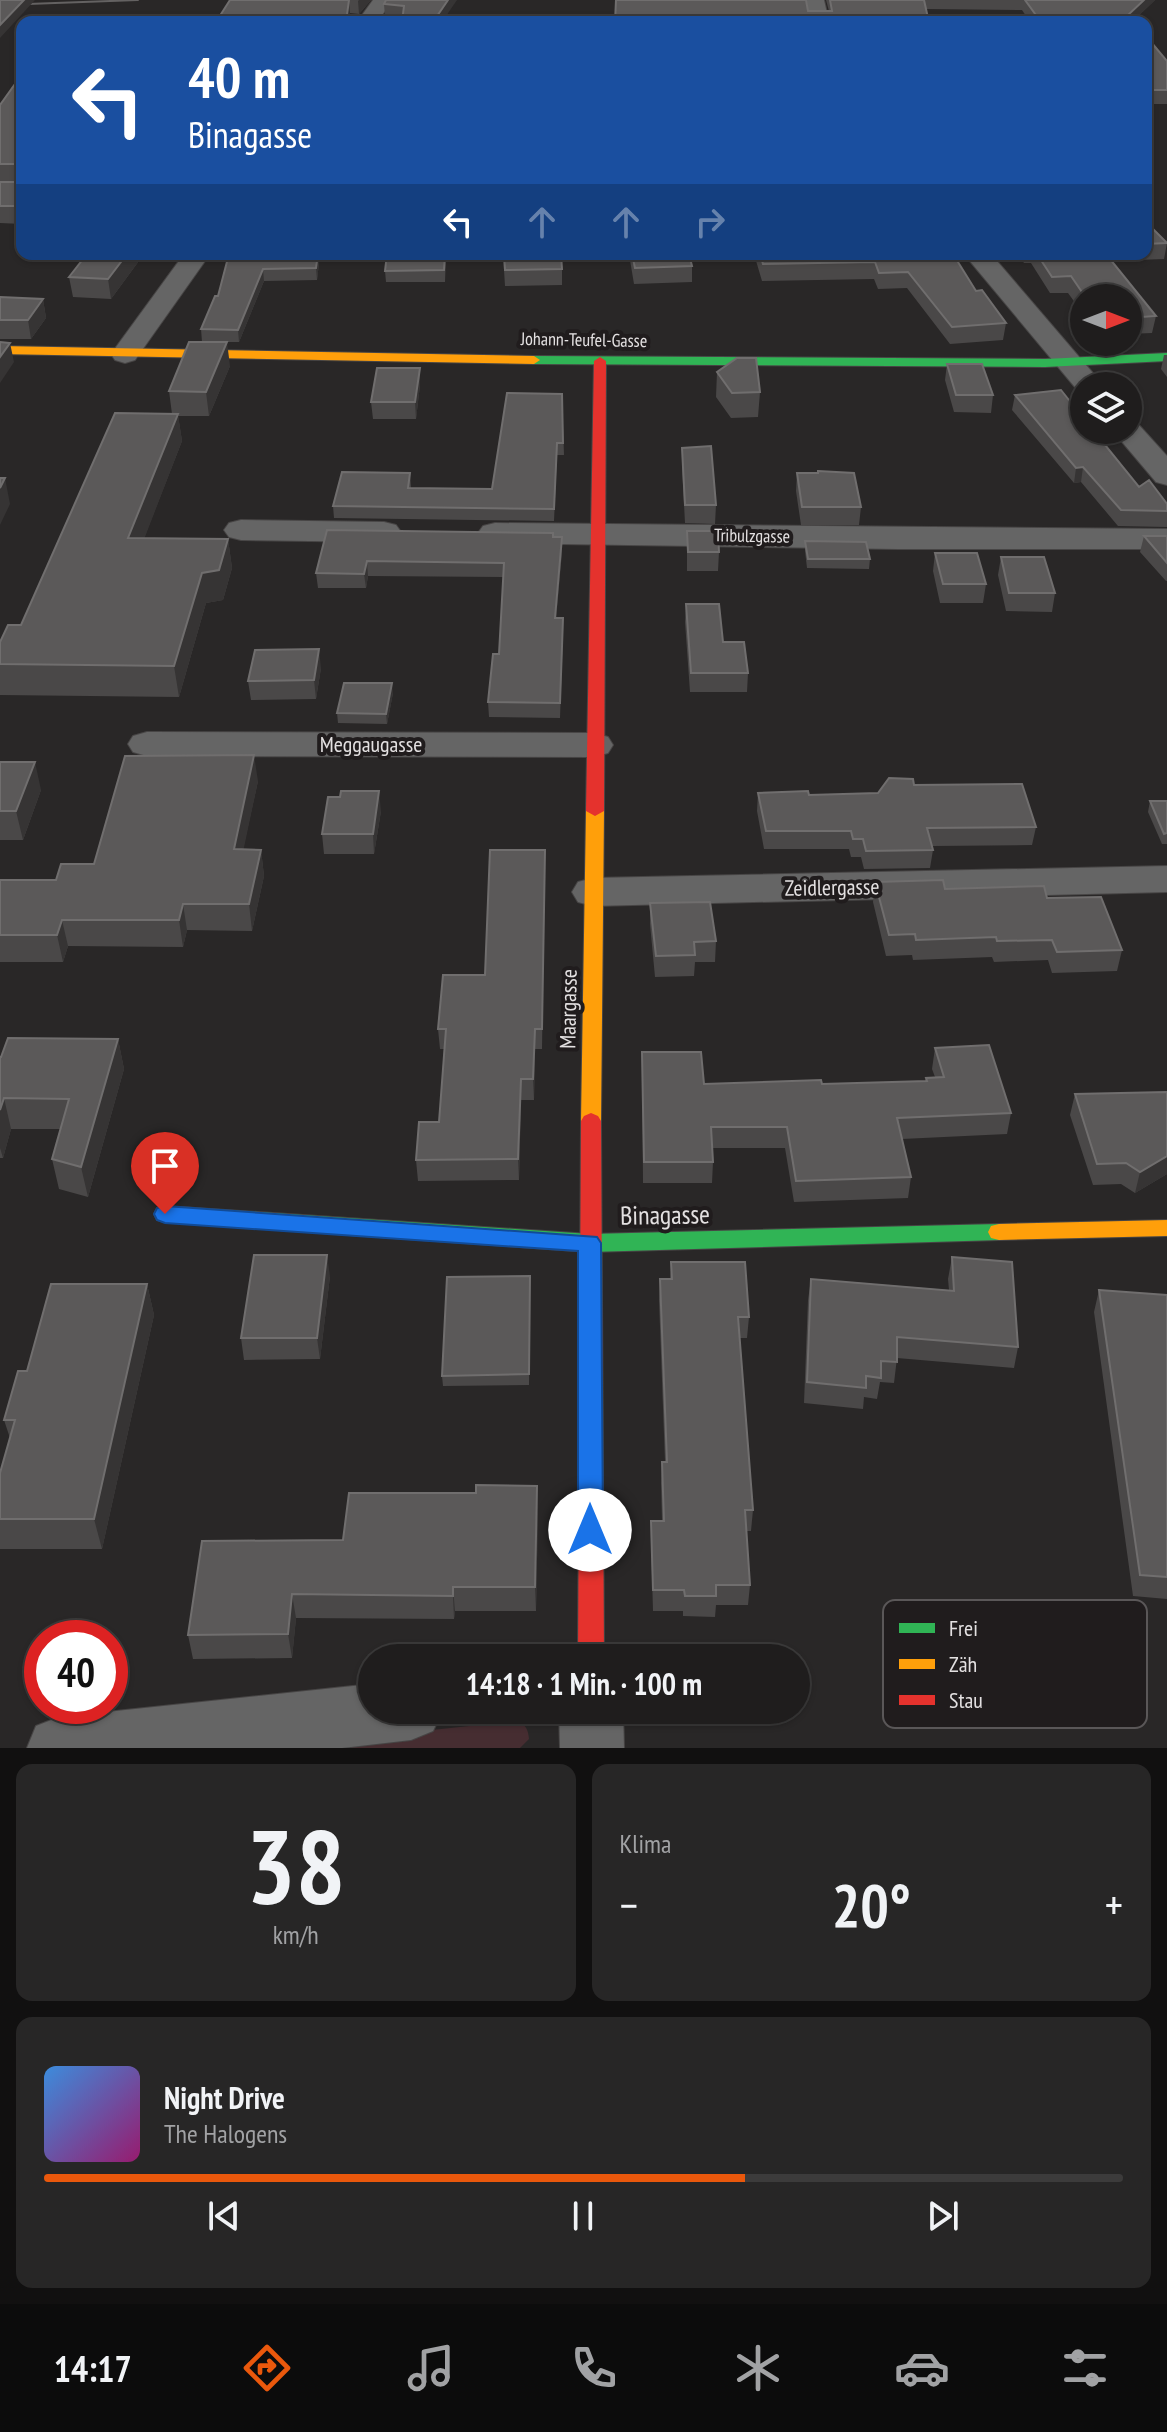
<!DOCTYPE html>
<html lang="de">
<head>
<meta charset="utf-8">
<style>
	body { margin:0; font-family:"PT Sans Narrow",sans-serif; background:#272626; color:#f1f3f6; height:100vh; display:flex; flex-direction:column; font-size:30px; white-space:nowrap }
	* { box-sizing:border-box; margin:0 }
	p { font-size:26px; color:#a1a2a4 }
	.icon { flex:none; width:44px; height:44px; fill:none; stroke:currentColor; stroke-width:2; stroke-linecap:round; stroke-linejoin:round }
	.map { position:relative; height:1748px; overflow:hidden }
	.panel { display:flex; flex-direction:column; gap:16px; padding:16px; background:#111010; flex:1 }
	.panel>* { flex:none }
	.banner { position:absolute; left:16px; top:16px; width:1136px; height:244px; border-radius:16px; box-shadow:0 2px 6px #0004,0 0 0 2px #3c3b3b; background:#1a4fa0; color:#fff; overflow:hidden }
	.needle { width:52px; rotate:90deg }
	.tools { position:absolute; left:1070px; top:284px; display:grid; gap:16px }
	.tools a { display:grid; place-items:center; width:72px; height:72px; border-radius:50%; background:#1f1d1d; box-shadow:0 2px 6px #0004,0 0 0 2px #3c3b3b; font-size:40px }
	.speed { position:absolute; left:24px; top:1620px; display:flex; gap:16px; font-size:40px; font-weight:700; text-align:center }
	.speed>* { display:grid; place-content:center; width:104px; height:104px; border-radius:50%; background:#1f1d1d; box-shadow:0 2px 6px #0004,0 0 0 2px #3c3b3b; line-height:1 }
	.speed .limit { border:12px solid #d22; background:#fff; color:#111 }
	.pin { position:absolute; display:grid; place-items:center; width:68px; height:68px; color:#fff; margin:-82px -34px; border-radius:50% 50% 50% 0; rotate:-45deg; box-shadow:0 0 8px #0007 }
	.pin .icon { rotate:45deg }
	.me { position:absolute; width:88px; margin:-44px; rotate:0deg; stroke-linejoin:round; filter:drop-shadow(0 0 6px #0008) }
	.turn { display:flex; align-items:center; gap:28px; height:168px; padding:0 40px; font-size:36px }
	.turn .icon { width:104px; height:104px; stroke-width:2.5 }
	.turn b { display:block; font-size:56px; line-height:68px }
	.lanes { display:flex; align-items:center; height:76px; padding:0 40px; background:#0003; justify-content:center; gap:40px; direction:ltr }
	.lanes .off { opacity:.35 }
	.big { font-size:60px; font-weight:700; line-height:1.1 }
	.panel .card { flex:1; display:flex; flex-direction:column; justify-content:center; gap:12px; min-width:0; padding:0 28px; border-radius:16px; background:#272626 }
	.panel .dial { align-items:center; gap:0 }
	.dial b { font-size:104px; line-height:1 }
	.song { display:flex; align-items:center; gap:24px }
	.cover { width:96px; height:96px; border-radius:12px; background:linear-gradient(135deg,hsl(210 70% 55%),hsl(320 70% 35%)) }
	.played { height:8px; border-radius:4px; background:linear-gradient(90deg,#ea580c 65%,#3c3b3b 65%) }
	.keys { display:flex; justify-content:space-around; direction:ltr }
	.heat { display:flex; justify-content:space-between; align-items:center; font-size:44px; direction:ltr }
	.panel .tiles { flex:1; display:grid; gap:16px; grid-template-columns:1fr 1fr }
	.card:last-child { grid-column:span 2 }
	.trip { position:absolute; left:358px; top:1644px; width:452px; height:80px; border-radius:40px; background:#1f1d1d; box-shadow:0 2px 6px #0004,0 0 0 2px #3c3b3b; font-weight:700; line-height:80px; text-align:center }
	.tab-bar { display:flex; height:128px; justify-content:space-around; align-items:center; background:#0c0c0c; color:#a1a2a4 }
	.tab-bar .icon { width:56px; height:56px }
	.tab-bar .on { color:#ea580c }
	.tab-bar b { font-size:36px; color:#f1f3f6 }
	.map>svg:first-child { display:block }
</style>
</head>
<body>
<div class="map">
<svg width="1167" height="1748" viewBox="0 0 1167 1748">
	<rect width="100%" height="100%" fill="#292727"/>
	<!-- green -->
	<path fill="#462d31" d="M517,1721C526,1725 528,1729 529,1739L520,1748H260Z"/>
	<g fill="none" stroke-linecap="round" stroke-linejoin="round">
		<defs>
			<path id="street" d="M373,0H393L377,22H357Z
				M804,0H824L829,22H809Z
				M184,254H210L135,360L125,363L115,360L111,354Z
				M964,254H991L1104,386H1084V394L1079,392Z
				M1128,421L1138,424L1167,456V485L1156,482L1112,430H1128Z
				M241,520L384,522L396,525L401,532L396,539L384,542L241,540L229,537L224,530L229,523Z
				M495,523L1167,529V549H897L495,543L483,540L478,533L483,526Z
				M147,732L594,733L608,737L613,745L608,753L594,757L147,756L133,752L128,744L133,736Z
				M1167,866V892L593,906L578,902L572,892L578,882L593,878Z
				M372,1684V1710H443L433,1731L411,1740L342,1748H27L36,1726L59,1717Z
				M559,1710H623L624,1748H560Z"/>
			<path id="fast" d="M1167,353V361L1045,367L534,364L528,360L534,356L1045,359Z
				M165,1206L590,1234L999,1224L1007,1226L1010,1232L1007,1238L999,1240L590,1252L165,1222L157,1220L154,1214L157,1208Z"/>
			<path id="slow" d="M0,346L534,356L540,360L534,364L0,354Z
				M595,806L604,811L601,1121L598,1126H584L581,1121L586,811Z
				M1167,1220V1236L999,1240L991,1238L988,1232L991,1226L999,1224Z"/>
			<path id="jam" d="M600,357L606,361L604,811L595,816L586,811L594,361Z
				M591,1113L598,1116L601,1121L604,1658H578L581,1121L584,1116Z"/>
		</defs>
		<!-- street casing -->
		<use href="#street" stroke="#474545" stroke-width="2"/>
		<!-- fast casing -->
		<use href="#fast" stroke="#474545" stroke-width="2"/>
		<!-- slow casing -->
		<use href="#slow" stroke="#474545" stroke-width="2"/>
		<!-- jam casing -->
		<use href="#jam" stroke="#474545" stroke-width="2"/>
		<!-- street -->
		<use href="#street" fill="#656565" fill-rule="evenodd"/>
		<!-- fast -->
		<use href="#fast" fill="#30b455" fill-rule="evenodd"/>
		<!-- slow -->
		<use href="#slow" fill="#ff9f0a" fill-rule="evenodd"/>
		<!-- jam -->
		<use href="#jam" fill="#e5322d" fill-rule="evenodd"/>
		<!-- tram -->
		<path stroke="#646262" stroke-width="2" d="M0,5L138,0"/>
	</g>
	<!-- wall -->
	<path fill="#4a4848" d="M230,0H371L359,14Z
		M457,0L403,19L385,17L384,4Z
		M826,0H1155L1133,21L1134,22H1030L1022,10L926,9L928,22H615L829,11Z
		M1146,36L1167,61V104H1146Z
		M22,84V224L0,223V182H21L0,181V105Z
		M1146,222L1167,243L1164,259L1111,261L1156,316L1152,333L1128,334V298H1084V315L1068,293H1050L1031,263H1024L1018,254H1146Z
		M87,254H144L111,299L73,297L69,277Z
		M229,254H320L317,280L264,281L239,342H202L201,329L218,296Z
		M387,254H446L445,282H386L385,271Z
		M503,254L562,269V285L505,286Z
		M629,254H689L692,266V282L634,284Z
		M754,254H953L976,291L1006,323L1003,340L950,344L907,288L878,289L874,279L762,281Z
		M0,297L43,299L46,318L31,339H0Z
		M1164,355H1167V377L1161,369Z
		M947,364L993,395L991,413L954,412L945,380Z
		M230,366L209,416H178L182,441L144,538L228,539L232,568L223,600L206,603L179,697L0,695V642L21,625L172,414L169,391Z
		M717,372L760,392L758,417L731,418L716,397Z
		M420,385L416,419H373L371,402Z
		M562,394L564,455H557L554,521L334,518L333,506L410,473L411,488L492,489Z
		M1015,395L1139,487L1167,504V527L1118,526L1081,482L1074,483L1012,410Z
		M682,448L716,505L715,524L685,523L682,466Z
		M797,473L861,507L859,525H801L796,491Z
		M327,530L562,537V552L556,618L563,633L560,718L489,717L488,702L499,654L503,577L368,576L366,588H318L316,573Z
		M687,531L719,552L718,571H687Z
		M1144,536H1167V581H1166L1140,552Z
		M805,541L870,559L869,569L807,568L805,551Z
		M935,553L986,584L983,603H940L933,571Z
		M1001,557L1055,593L1052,612L1006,611L998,575Z
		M686,604L723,642L748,673L747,692H690L685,622Z
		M321,668L316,699L251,700L248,681Z
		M393,693L387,724L338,723L337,713Z
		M0,762L41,790L23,840H0Z
		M258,781L243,849L261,850L264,876L252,931L187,930L183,947L68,946L63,962H0V880H56L94,864Z
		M914,785L1036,827L1032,845L932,846L933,850L930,868L864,869L861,857H851L849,849H764L757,811L758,793L809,795L878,793Z
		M1150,801H1167V844H1162L1148,812Z
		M381,811L374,854H324L322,834Z
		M545,850L542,1049H535L534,1100H521L519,1180L418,1181L416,1160L439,1122L444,1049H440L438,1029L485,975Z
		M875,882L1047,898L1122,950L1117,971L1052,973L1048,960L994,962L992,957L913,960L912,955L886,956L873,902Z
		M650,903L716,941L715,962H695L694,976L655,977L650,924Z
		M118,1039L124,1069L88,1197L59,1189L52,1159L60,1129H11L3,1158H0V1057Z
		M935,1048L1011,1113L1007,1134L902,1139L911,1177L908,1198L794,1202L785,1148H712L713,1162L712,1183H643L642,1052L704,1084H822L925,1081L926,1078L935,1077L932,1069Z
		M1167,1092V1174L1135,1193L1121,1184L1093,1185L1070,1115L1075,1094Z
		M952,1257L1018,1347L1014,1368L897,1358L894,1383L880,1382L877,1399L864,1397L863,1409L804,1403L808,1300L811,1279L949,1290L948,1279Z
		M671,1262L749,1317L747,1338H740L753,1510L751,1531H746L750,1585L748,1605H716L715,1617L683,1616V1611H653L651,1542V1521H662L661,1483L662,1462H665L659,1300L660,1279H670Z
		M330,1276L320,1359L244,1360L241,1338Z
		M530,1276L529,1385L443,1386L442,1376Z
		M147,1284L154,1315L102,1549H0V1473L10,1438L4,1420L27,1371Z
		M1099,1290L1167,1295V1599L1133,1596L1094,1312Z
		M538,1510L536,1611H455L454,1619L296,1618L292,1658L193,1659L188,1635L343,1540Z"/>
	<!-- shaded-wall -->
	<path fill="#363434" d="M24,0H35L0,38V25Z
		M349,0L350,13L349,22H346Z
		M359,0H371L359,14L358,1Z
		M448,0H457L442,22H433Z
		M1144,0H1155L1132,22L1128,15Z
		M127,254H144L111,299L108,279Z
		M318,254H320L317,280L316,268Z
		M263,269L264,281L239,342L238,330Z
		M43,299L46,318L31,339L28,320Z
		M227,342L230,366L209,416L206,392Z
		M10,343L14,362L0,383V357Z
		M420,368V385L416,419L415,402Z
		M178,414L182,441L133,568L128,538Z
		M1083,467L1081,482L1074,483L1076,468Z
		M5,478L10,504L0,525V488Z
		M562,537V552L555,633V618Z
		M228,539L232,568L223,600L206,603L179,697L174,666L202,573Z
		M367,561L368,576L366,588L364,574Z
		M319,649L321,668L316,699L314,680Z
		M392,683L393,693L387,724L386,714Z
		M254,755L258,781L238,876L234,849Z
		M35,762L41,790L23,840L16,811Z
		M379,791L381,811L374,854L373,834Z
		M261,850L264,876L252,931L249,904Z
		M183,904L187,930L183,947L179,920Z
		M62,920L68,946L63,962L57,935Z
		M535,1029V1049L534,1100L533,1079Z
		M118,1039L124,1069L88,1197L81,1167Z
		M521,1079V1100L519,1180L518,1159Z
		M4,1098L11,1129L3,1158L0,1148V1110Z
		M1167,1156V1174L1135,1193L1140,1172Z
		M327,1255L330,1276L320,1359L317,1338Z
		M147,1284L154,1315L102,1549L94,1519Z
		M537,1486L538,1510L536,1611L535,1587Z
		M453,1587L455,1611L454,1619L453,1596Z
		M292,1594L296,1618L292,1658L288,1634Z"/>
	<!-- building -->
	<path fill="#5b5959" stroke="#706e6e" stroke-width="2" d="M0,0H24L0,25Z
		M230,0H349L346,22H216Z
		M386,0H448L433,22H402L404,6L384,4Z
		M616,0H806L808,11H832L830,0H924L928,18H910L912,22H615Z
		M1025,0H1144L1128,15L1134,22H1041Z
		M1146,36L1167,61V90H1146Z
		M15,84H22V206H0V182H21V164H0V105Z
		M1146,222L1167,243L1146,244Z
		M87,254H127L108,279L69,277Z
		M229,254H318L316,268L263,269L238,330L201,329L215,296H218Z
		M387,254H445L444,270L385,271Z
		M504,254H561L562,269L505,270Z
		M632,254H689L692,266L635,268Z
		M760,254H953L976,291L982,290L1006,323L952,327L908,272L879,273L875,262L763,264Z
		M1037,254H1106L1156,316L1128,318V298H1086L1071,276L1052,277Z
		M0,297L43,299L28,320H0Z
		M0,342L10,343L0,357Z
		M189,342H227L206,392L169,391Z
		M737,358H756L760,392L732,393L717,372Z
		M947,364H982L993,395H956Z
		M377,368H420L415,402H371Z
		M1061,390L1084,419V430H1093L1139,487L1149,480L1167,504V511L1121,510L1083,467L1076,468L1015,395Z
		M507,393L562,394L563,443H557L554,509L333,506L342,472L410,473L408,488L492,489Z
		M115,413L178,414L128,538L228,539L219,570L202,573L174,666L0,664V642L8,625H21Z
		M711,446L716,505H685L682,448Z
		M818,471L854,473L861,507H802L797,473H818Z
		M0,478H5L0,488Z
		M327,530L553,533V537H562L555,618H563L560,703L488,702L493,654H499L504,563L367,561L364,574L316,573Z
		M687,531H718L719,552H688Z
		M1144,536H1167V563Z
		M805,541L866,542L870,559H808Z
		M935,553H977L986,584H943Z
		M1001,557H1044L1055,593H1009Z
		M686,604H719L723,642H744L748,673H691Z
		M319,649L314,680L248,681L255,650Z
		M344,683H392L386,714L337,713Z
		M254,755L234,849L261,850L249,904H183L179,920H62L57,935H0V880H56L61,864H94L125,756Z
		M0,762H35L16,811H0Z
		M889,778L913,779L914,785L1022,784L1036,827L927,828L933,850L866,851L863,839H853L851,831H766L758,793L808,791L809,795L878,793Z
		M341,791H379L373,834H322L328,797H340Z
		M1150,801H1167V833L1164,834Z
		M490,850H545L542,1029H535L533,1079H521L518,1159L416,1160L419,1122H439L446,1029H438L443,975H485Z
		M943,880L945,889L1044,886L1047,898L1101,897L1122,950L1057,952L1052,940L997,941L996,937L916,940L915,934L889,935L875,882Z
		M710,902L716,941L694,942L695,955L656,956L650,903Z
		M8,1038L118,1039L81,1167L52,1159L69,1099L4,1098L0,1110V1057H1Z
		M989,1045L1011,1113L897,1118L911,1177L796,1181L787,1127H711L713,1162H644L642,1052H701L704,1084L821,1080L822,1084L927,1081L926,1078L944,1077L935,1048Z
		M1167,1092V1156L1140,1172L1126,1163L1097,1164L1075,1094Z
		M254,1255H327L317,1338H241Z
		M952,1257L1012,1262L1018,1347L897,1337V1362L881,1361V1378L866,1376V1388L807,1382L811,1279L954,1291Z
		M671,1262H745L749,1317H738L753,1510H745L750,1585H716V1596H685L684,1590H653L651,1521H664L662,1462H667L660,1279H672Z
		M530,1276L529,1374L442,1376L447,1277Z
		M51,1284H147L94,1519H0V1473L15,1420H4L18,1371H27Z
		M1099,1290L1167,1295V1577L1140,1575Z
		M476,1485L537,1486L535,1587H453V1596L292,1594L288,1634L188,1635L202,1541L343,1540L349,1493H476Z"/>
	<!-- route -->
	<path fill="#1a73e8" stroke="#114b97" stroke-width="2" d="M165,1206L597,1237L601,1243L603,1530L599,1538L590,1541L581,1538L578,1530V1251L165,1223L157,1220L154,1214L157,1208Z"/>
	<g text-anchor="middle" stroke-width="8" stroke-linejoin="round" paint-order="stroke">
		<!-- far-street labels -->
		<g font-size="18" fill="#e3e0e1" stroke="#201c1d">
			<text transform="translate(584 340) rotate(1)" y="6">Johann-Teufel-Gasse</text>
			<text transform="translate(752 536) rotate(1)" y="6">Tribulzgasse</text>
		</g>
		<!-- street labels -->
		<g font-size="22" fill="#e3e0e1" stroke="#201c1d">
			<text x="371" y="752">Meggaugasse</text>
			<text transform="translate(832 887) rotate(-1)" y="8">Zeidlergasse</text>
			<text transform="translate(568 1009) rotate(-89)" y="8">Maargasse</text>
		</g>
		<!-- near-street labels -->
		<g font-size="26" fill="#e3e0e1" stroke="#201c1d">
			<text transform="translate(665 1215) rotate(-1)" y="9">Binagasse</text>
		</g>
	</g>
	<!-- legend -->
	<rect x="883" y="1600" width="264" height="128" rx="12" fill="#201c1d" stroke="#5a5758" stroke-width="2"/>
	<rect x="899" y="1623" width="36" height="10" fill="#30b455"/>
	<rect x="899" y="1659" width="36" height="10" fill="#ff9f0a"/>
	<rect x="899" y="1695" width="36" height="10" fill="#e5322d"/>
	<g font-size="22" fill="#e3e0e1">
		<text x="949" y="1636">Frei</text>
		<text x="949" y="1672">Zäh</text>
		<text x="949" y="1708">Stau</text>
	</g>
</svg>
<div class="tools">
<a><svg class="needle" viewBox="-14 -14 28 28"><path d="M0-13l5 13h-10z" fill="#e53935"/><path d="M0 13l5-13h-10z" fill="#a1a2a4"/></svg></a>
<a><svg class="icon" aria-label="layers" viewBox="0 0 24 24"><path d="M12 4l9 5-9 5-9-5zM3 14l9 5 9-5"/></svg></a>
</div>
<div class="speed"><div class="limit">40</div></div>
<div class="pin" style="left:165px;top:1214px;background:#d93025"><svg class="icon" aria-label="arrive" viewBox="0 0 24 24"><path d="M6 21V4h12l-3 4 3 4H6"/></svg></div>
<svg class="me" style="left:590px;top:1530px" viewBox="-20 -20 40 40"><circle r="19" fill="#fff"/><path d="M0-13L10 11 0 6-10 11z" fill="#1a73e8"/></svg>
<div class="trip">14:18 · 1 Min. · 100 m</div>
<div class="banner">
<div class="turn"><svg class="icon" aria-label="left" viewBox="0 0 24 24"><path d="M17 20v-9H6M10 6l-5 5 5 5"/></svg><div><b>40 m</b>Binagasse</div></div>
<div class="lanes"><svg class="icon" aria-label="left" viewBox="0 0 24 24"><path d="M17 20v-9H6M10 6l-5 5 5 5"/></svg><svg class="icon off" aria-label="ahead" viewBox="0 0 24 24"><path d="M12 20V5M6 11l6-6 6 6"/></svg><svg class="icon off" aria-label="ahead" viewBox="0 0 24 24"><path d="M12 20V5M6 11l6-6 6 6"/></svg><svg class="icon off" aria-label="right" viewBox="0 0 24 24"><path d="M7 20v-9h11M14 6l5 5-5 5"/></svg></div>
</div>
</div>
<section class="panel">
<div class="tiles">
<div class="card dial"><b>38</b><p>km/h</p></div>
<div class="card"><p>Klima</p>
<div class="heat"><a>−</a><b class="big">20°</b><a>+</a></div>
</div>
<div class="card">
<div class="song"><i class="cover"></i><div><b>Night Drive</b><p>The Halogens</p></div></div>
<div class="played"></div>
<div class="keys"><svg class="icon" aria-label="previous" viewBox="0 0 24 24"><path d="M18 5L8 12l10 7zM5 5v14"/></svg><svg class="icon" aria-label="pause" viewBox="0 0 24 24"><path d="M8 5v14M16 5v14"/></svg><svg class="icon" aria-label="next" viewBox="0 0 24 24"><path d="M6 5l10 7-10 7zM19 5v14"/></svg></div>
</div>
</div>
</section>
<nav class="tab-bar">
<b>14:17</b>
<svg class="icon on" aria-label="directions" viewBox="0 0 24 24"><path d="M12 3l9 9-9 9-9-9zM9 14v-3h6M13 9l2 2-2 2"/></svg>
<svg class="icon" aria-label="music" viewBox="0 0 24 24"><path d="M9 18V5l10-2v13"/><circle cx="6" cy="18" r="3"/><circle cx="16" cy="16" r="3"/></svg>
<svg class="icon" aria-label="phone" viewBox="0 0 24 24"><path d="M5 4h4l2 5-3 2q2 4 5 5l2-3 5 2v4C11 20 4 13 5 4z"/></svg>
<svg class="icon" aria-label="climate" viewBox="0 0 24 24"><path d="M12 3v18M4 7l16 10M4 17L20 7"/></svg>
<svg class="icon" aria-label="car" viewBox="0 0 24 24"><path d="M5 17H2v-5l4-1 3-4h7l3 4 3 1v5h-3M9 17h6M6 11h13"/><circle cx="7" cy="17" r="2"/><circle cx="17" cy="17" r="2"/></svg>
<svg class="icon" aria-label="filters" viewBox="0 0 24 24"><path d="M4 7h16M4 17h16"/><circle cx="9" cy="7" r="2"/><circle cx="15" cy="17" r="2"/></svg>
</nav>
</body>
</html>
